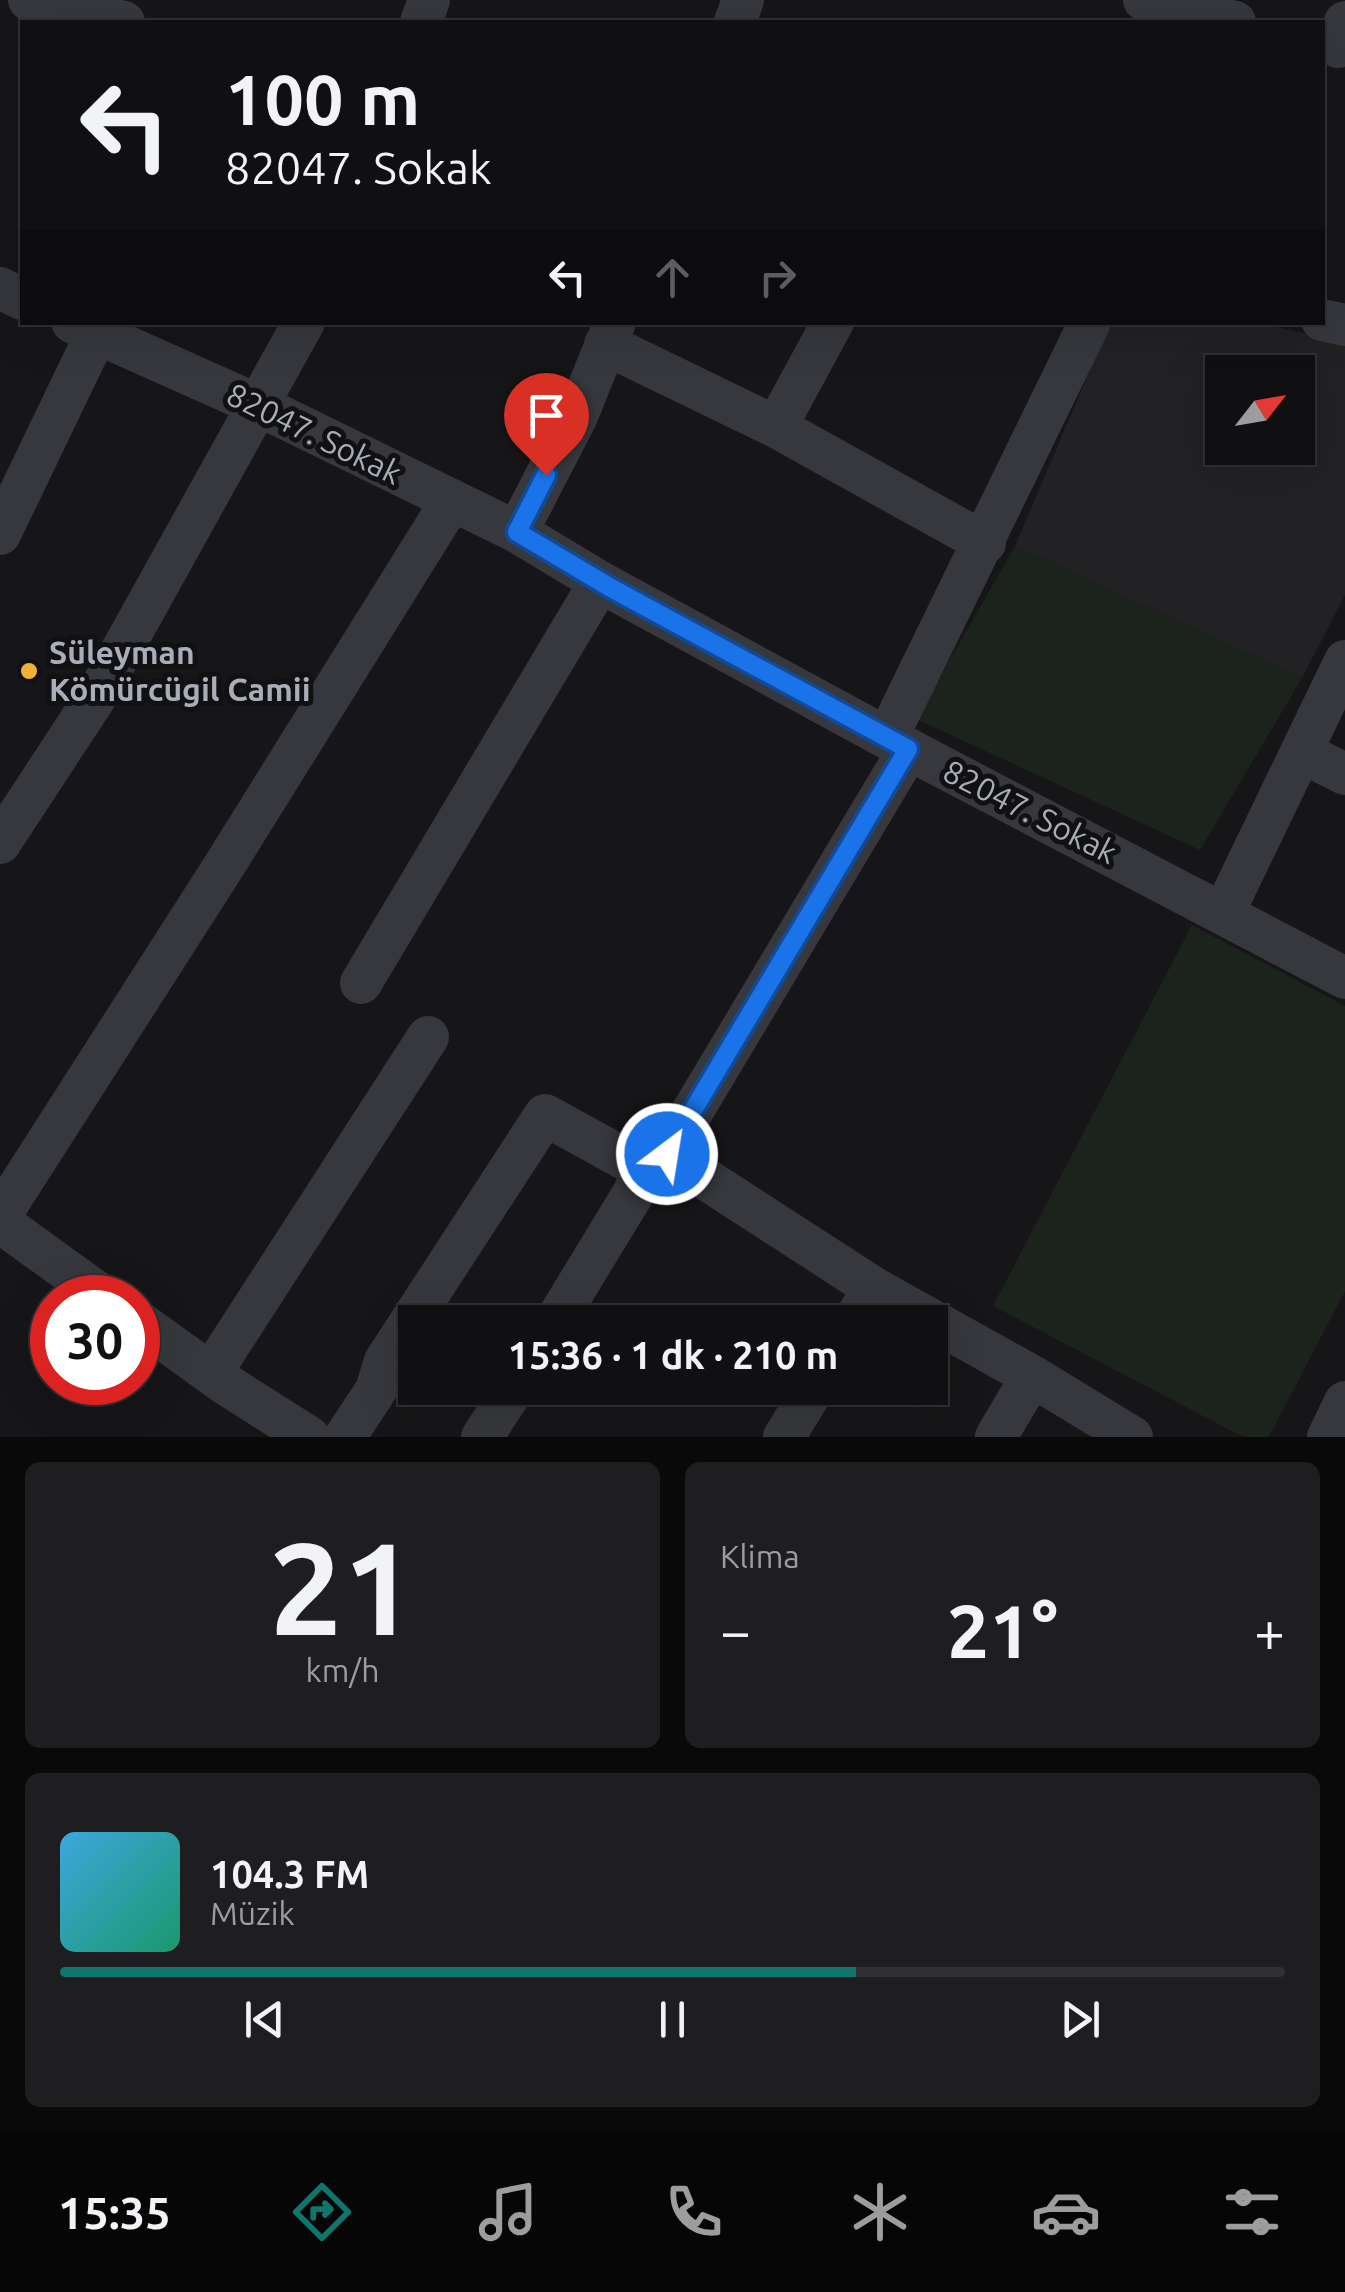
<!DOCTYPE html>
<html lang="tr">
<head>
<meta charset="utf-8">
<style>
	body { margin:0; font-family:Ubuntu,sans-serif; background:#1e1e20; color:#f1f3f6; height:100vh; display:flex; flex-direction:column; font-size:38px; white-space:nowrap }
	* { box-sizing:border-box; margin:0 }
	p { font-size:32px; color:#9c9d9f }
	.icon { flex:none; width:55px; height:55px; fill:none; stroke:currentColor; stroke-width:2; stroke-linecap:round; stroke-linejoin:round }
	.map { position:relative; height:1437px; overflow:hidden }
	.side { display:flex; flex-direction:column; gap:25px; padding:25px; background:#09090a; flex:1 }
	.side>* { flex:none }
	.top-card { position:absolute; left:20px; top:20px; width:1305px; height:305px; border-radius:0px; box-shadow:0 10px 40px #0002,0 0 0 2px #303032; background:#101012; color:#f1f3f6; overflow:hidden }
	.needle { width:65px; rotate:59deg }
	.tools { position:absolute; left:1205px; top:355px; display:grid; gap:20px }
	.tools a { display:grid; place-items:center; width:110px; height:110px; border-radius:0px; background:#101012; box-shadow:0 10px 40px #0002,0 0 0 2px #303032; font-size:50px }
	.speed { position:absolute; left:30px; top:1275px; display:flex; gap:20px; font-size:50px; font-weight:700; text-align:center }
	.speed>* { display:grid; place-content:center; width:130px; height:130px; border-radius:50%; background:#101012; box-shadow:0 10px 40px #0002,0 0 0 2px #303032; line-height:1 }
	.speed .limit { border:15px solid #d22; background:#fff; color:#111 }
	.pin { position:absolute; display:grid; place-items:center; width:85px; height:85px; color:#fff; margin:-102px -42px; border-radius:50% 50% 50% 0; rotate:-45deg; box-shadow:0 0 10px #0007 }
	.pin .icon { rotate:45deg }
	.me { position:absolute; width:110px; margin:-55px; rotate:31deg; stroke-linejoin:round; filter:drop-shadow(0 0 8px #0008) }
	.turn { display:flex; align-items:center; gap:35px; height:210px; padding:0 40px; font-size:45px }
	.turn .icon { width:130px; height:130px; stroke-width:2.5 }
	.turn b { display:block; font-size:70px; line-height:85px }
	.lanes { display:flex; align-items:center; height:95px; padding:0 40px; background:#0003; justify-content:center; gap:50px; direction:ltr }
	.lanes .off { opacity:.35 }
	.big { font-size:75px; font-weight:700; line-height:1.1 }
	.side .tile { flex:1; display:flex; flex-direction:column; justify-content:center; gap:15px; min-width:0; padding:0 35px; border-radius:15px; background:#1e1e20 }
	.side .dial { align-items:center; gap:0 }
	.dial b { font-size:130px; line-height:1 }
	.song { display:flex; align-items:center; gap:30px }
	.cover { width:120px; height:120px; border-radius:15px; background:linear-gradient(135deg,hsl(200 70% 55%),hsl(160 70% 35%)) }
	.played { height:10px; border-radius:5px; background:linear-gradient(90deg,#0f766e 65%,#303032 65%) }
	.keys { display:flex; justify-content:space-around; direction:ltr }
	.heat { display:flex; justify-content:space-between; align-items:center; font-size:55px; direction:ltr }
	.side .tiles { flex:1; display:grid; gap:25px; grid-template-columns:1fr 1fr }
	.tile:last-child { grid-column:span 2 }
	.trip { position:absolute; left:398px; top:1305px; width:550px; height:100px; border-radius:0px; background:#101012; box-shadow:0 10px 40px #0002,0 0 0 2px #303032; font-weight:700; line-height:100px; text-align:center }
	.dock { display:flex; height:160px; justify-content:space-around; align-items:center; background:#060607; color:#9c9d9f }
	.dock .icon { width:70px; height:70px }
	.dock .current { color:#0f766e }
	.dock b { font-size:45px; color:#f1f3f6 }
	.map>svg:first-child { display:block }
</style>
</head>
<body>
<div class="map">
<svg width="1345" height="1437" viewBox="0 0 1345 1437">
	<rect width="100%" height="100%" fill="#161618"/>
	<!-- built -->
	<path fill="#222225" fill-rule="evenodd" d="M1110,323H1259L1345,342V595L1302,678L1015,546ZM1222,372H1298V448H1222Z"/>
	<!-- green -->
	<path fill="#1c231d" d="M1015,546L1302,678L1200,850L916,719Z
		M1192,925L1345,1006V1291L1269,1437H1243L993,1306Z"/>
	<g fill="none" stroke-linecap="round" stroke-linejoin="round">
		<!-- minor -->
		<path stroke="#37383d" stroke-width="42" d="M29,0L124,22
			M1144,0L1235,22
			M421,22L429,0
			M735,22L743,0
			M1338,47L1345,22
			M0,288L22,299
			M1322,320L1345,325
			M72,322L260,406L517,532L600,582L887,738L1345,978
			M605,344L776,427L985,543
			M776,427L833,322
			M517,532L576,418L615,322
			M0,534L102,322
			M887,738L1090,322
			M909,749L667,1154L874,1288L1032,1376
			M1301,752L1345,774
			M0,843L97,695L304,322
			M1224,912L1345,661
			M361,983L600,582
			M0,1216L224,866L452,500
			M0,1222L105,1298
			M138,1321L224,1383L309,1437
			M555,1322L633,1194L643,1169
			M853,1322L874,1288
			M211,1373L428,1037
			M345,1437L376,1390L385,1361L545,1115L643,1169L667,1154
			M482,1437L514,1388
			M784,1437L814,1388
			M996,1437L1032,1376L1132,1437
			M1328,1437L1345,1402"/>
	</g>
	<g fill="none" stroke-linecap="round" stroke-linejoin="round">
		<defs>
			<path id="route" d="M546,475L517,532L611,588L908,749L667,1154"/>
		</defs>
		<!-- route casing -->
		<use href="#route" stroke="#114b97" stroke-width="25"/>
		<!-- route -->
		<use href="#route" stroke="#1a73e8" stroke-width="18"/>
	</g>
	<!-- markers -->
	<circle fill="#f2b134" stroke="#111113" stroke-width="4" cx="29" cy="671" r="10"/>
	<g text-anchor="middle" stroke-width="10" stroke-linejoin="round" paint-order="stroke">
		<!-- street labels -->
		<g font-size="32" fill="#a8adb8" stroke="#111113">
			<text transform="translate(314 434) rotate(26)" y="11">82047. Sokak</text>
			<text transform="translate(1030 812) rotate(27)" y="11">82047. Sokak</text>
		</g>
		<!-- poi labels -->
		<g font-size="32" font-weight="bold" fill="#a8adb8" stroke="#111113" text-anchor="start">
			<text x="49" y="664">Süleyman<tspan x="49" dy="37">Kömürcügil Camii</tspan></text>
		</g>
	</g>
</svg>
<div class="tools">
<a><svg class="needle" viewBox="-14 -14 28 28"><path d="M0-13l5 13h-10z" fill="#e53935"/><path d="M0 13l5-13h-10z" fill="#9c9d9f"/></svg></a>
</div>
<div class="speed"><div class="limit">30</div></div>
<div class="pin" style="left:546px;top:475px;background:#d93025"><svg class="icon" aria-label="arrive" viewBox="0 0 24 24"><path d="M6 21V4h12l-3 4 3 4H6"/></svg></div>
<svg class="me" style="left:667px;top:1154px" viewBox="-20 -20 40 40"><circle r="17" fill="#1a73e8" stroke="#fff" stroke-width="3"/><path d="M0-11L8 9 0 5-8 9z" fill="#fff"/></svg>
<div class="trip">15:36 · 1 dk · 210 m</div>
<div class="top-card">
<div class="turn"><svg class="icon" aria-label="left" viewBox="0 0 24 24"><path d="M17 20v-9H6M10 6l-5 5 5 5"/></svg><div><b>100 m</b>82047. Sokak</div></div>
<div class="lanes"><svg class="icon" aria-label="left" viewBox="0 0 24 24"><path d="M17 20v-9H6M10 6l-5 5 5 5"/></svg><svg class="icon off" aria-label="ahead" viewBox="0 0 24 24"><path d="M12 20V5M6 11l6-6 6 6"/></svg><svg class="icon off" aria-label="right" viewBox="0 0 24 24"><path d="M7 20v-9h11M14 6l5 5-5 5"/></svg></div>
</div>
</div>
<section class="side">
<div class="tiles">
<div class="tile dial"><b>21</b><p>km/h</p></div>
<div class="tile"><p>Klima</p>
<div class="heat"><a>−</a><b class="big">21°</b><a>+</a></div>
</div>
<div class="tile">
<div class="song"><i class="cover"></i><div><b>104.3 FM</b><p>Müzik</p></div></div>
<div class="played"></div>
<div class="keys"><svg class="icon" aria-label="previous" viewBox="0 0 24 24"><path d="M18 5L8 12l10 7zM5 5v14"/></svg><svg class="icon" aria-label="pause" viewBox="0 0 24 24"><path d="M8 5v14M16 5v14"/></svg><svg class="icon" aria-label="next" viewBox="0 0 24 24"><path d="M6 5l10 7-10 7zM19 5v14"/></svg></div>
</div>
</div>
</section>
<nav class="dock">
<b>15:35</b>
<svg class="icon current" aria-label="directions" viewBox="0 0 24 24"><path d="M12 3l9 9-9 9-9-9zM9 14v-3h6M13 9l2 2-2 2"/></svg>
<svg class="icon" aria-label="music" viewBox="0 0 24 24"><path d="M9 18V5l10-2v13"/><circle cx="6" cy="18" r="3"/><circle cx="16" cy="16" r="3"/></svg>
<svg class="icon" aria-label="phone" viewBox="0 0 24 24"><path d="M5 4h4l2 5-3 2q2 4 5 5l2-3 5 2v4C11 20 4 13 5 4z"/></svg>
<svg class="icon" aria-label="climate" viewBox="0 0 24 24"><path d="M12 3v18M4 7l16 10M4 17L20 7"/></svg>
<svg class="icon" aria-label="car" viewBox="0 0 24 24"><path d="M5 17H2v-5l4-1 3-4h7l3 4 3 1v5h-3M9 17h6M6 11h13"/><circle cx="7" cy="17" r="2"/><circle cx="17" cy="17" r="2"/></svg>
<svg class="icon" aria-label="filters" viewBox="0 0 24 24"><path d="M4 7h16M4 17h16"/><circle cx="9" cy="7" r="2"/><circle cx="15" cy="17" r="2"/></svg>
</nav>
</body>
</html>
